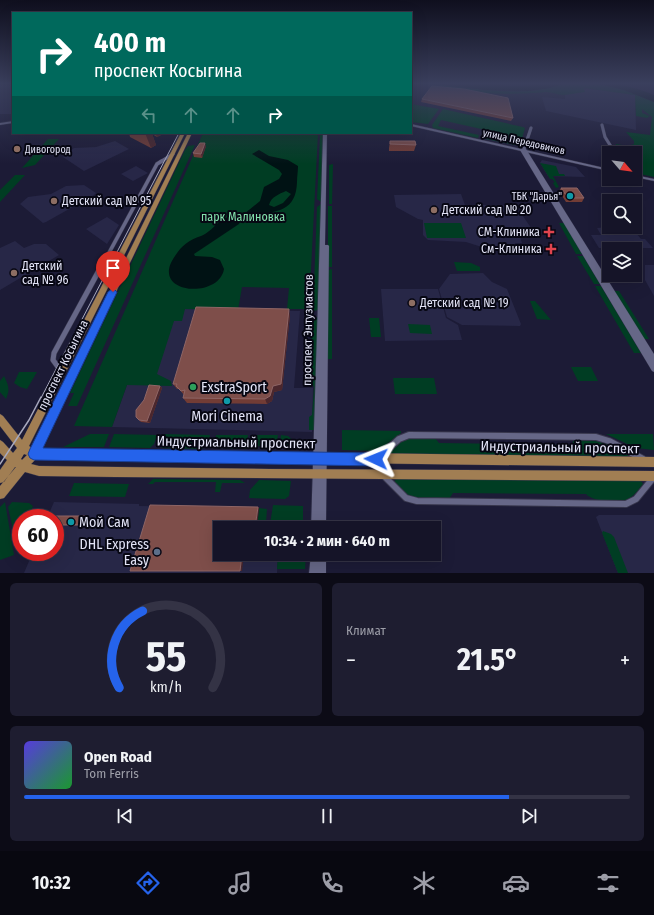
<!DOCTYPE html>
<html lang="ru">
<head>
<meta charset="utf-8">
<style>
	body { margin:0; font-family:"Fira Sans Condensed",sans-serif; background:#1e1d30; color:#f1f3f6; height:100vh; display:flex; flex-direction:column; font-size:15px; white-space:nowrap }
	* { box-sizing:border-box; margin:0 }
	p { font-size:13px; color:#9d9ea8 }
	.icon { flex:none; width:22px; height:22px; fill:none; stroke:currentColor; stroke-width:2; stroke-linecap:round; stroke-linejoin:round }
	.map { position:relative; height:573px; overflow:hidden }
	.drawer { display:flex; flex-direction:column; gap:10px; padding:10px; background:#0c0b16; flex:1 }
	.drawer>* { flex:none }
	.banner { position:absolute; left:12px; top:12px; width:400px; height:122px; border-radius:0px; box-shadow:0 4px 16px #0002,0 0 0 1px #343345; background:#00695c; color:#fff; overflow:hidden }
	.needle { width:26px; rotate:118deg }
	.fabs { position:absolute; left:602px; top:146px; display:grid; gap:8px }
	.fabs a { display:grid; place-items:center; width:40px; height:40px; border-radius:0px; background:#151428; box-shadow:0 4px 16px #0002,0 0 0 1px #343345; font-size:20px }
	.speed { position:absolute; left:12px; top:509px; display:flex; gap:8px; font-size:20px; font-weight:700; text-align:center }
	.speed>* { display:grid; place-content:center; width:52px; height:52px; border-radius:50%; background:#151428; box-shadow:0 4px 16px #0002,0 0 0 1px #343345; line-height:1 }
	.speed .limit { border:6px solid #d22; background:#fff; color:#111 }
	.pin { position:absolute; display:grid; place-items:center; width:34px; height:34px; color:#fff; margin:-41px -17px; border-radius:50% 50% 50% 0; rotate:-45deg; box-shadow:0 0 4px #0007 }
	.pin .icon { rotate:45deg }
	.me { position:absolute; width:44px; margin:-22px; rotate:272deg; stroke-linejoin:round; filter:drop-shadow(0 0 3px #0008) }
	.turn { display:flex; align-items:center; gap:14px; height:84px; padding:0 16px; font-size:18px }
	.turn .icon { width:52px; height:52px; stroke-width:2.5 }
	.turn b { display:block; font-size:28px; line-height:34px }
	.lanes { display:flex; align-items:center; height:38px; padding:0 16px; background:#0003; justify-content:center; gap:20px; direction:ltr }
	.lanes .off { opacity:.35 }
	.big { font-size:30px; font-weight:700; line-height:1.1 }
	.drawer .card { flex:1; display:flex; flex-direction:column; justify-content:center; gap:6px; min-width:0; padding:0 14px; border-radius:6px; background:#1e1d30 }
	.drawer .dial { align-items:center; gap:0 }
	.dial svg { height:104px; overflow:visible; fill:none; stroke:#343345; stroke-width:7; stroke-linecap:round; text-anchor:middle }
	.dial text { fill:#f1f3f6; stroke:none }
	.song { display:flex; align-items:center; gap:12px }
	.cover { width:48px; height:48px; border-radius:6px; background:linear-gradient(135deg,hsl(250 70% 55%),hsl(130 70% 35%)) }
	.played { height:4px; border-radius:2px; background:linear-gradient(90deg,#2563eb 80%,#343345 80%) }
	.keys { display:flex; justify-content:space-around; direction:ltr }
	.heat { display:flex; justify-content:space-between; align-items:center; font-size:22px; direction:ltr }
	.drawer .tiles { flex:1; display:grid; gap:10px; grid-template-columns:1fr 1fr }
	.card:last-child { grid-column:span 2 }
	.trip { position:absolute; left:213px; top:521px; width:228px; height:40px; border-radius:0px; background:#151428; box-shadow:0 4px 16px #0002,0 0 0 1px #343345; font-weight:700; line-height:40px; text-align:center }
	.menu { display:flex; height:64px; justify-content:space-around; align-items:center; background:#080810; color:#9d9ea8 }
	.menu .icon { width:28px; height:28px }
	.menu .on { color:#2563eb }
	.menu b { font-size:18px; color:#f1f3f6 }
	.map>svg:first-child { display:block }
</style>
</head>
<body>
<div class="map">
<svg width="654" height="573" viewBox="0 0 654 573">
	<rect width="100%" height="100%" fill="#1c1b36"/>
	<!-- built -->
	<path fill="#272747" d="M0,84H13V114H0Z
		M583,88L635,95L636,130L546,111L542,97L565,99V95L567,93L585,92Z
		M115,141L129,149L84,171L63,157L74,148L96,147Z
		M542,160L576,167L585,177L548,176L540,163Z
		M136,166L148,173L133,181L121,174Z
		M84,185L96,193L94,195L46,222L43,223L20,204L28,197L51,194L66,186Z
		M461,194L465,205H503L520,212L534,232L520,237L522,243H515L519,253L488,249L466,242L428,240L423,235V220L418,219L396,207L394,195Z
		M107,217L119,225L107,244L86,229Z
		M605,221H609V227H631L641,239H645L653,248H599L591,235H601L597,228L608,227Z
		M15,241L24,248L34,244H46L59,255L0,290V248Z
		M645,265H654V296L645,280Z
		M483,273L492,282L507,289L521,324L520,326L462,325L447,317L439,289L450,274Z
		M381,289H438L446,318L458,325L462,340L385,341Z
		M185,309L300,311L294,388H313L312,432L112,427L127,385L174,321Z
		M54,502L139,504V506L259,508L220,528V554H278L277,573H24L33,552H55V518H47Z
		M599,515H654V573H618L596,517Z"/>
	<!-- green -->
	<path fill="#003d23" d="M563,84H600L624,90L654,102V177L635,173V153H618L614,147H616V144L628,146L634,144V141L626,132L650,135L652,117L642,109V113L650,116L647,118L636,116L635,95L584,88L585,92C578,93 571,94 564,95C558,95 552,92 546,92C517,95 465,95 438,85C468,87 499,93 530,91C542,90 552,86 563,84Z
		M411,104L439,109L428,124L411,122Z
		M443,109L523,127L525,128L520,146L481,138L482,136L506,141L508,135L441,120L438,126L479,135L478,138L433,128L432,125Z
		M203,133H318L309,309H287L289,288L242,287L238,310L185,309L182,321H174L157,374L171,381L172,386L127,385L112,427L74,426Z
		M322,133H323L321,202L317,199L320,136Z
		M48,139H59L35,165L22,168Z
		M195,145L77,406H68L74,393H70L185,150L188,146Z
		M540,163L556,166L559,174H564L565,176H553L559,187L556,188L553,183L555,182L552,179H550Z
		M333,164L332,204H329V165Z
		M15,175H25L0,202V190Z
		M321,204L318,310L313,311L317,207Z
		M328,206H332V267H328Z
		M424,223H461L466,238H427Z
		M559,223H564L582,254H576Z
		M577,256H583L600,284H594Z
		M454,262L471,263L480,267V271H457Z
		M332,269V359H327L328,270Z
		M595,286H601L641,353H634Z
		M614,291H619L649,339H643Z
		M530,301H535L551,320L537,319Z
		M312,315L318,318L314,430H309V417L312,415L314,387L310,381Z
		M369,318H379L381,337H371Z
		M408,324L430,325L432,334L410,333Z
		M571,367H591L598,381H578Z
		M19,372H37L27,389L20,387L14,383Z
		M4,376C9,386 10,390 6,399L0,392V381Z
		M393,378H434L437,394H395Z
		M342,430L401,431V433L378,451L342,450Z
		M90,434H109L104,447H63Z
		M114,434L157,435L154,444L150,448L109,447Z
		M162,434L210,435L208,444L202,449L162,448L159,444Z
		M606,434H653L654,450L636,448Z
		M216,435H248L246,449L217,448L214,445Z
		M254,435H278L277,442H275L274,447L252,446Z
		M281,435L288,436L294,441L293,447H279Z
		M412,438H435L439,443L573,445V441L575,440C595,440 614,442 629,456L390,454V451L403,440Z
		M153,479L240,480L245,483H222L220,492H215L216,482H155L153,484H148Z
		M396,479L641,481L643,484C639,489 634,496 628,499C619,504 591,501 586,494L453,493L449,499L417,498L408,496L394,482Z
		M259,480L291,481L289,496L285,499L249,498L250,490Z
		M74,483L129,484L125,497L69,496Z
		M5,502L14,555L0,560V507Z
		M12,502L29,503L33,506L29,518H21V538L17,548L8,507Z
		M273,505L303,506V528H257L259,508L267,509L266,523L270,524Z
		M603,531L611,534L614,537L628,573H618L602,533Z
		M278,554H306L305,569H277Z"/>
	<!-- water -->
	<path fill="#001214" fill-rule="evenodd" d="M433,84H492L511,86L563,84L550,88L528,91L486,90Z
		M600,84C620,84 636,87 654,95V102L624,90Z
		M259,150L269,156L288,160L298,166C298,171 297,176 297,182C296,214 274,211 248,217L244,214L260,201L264,187L279,179L282,174L279,170L252,154ZM286,191L291,194L283,203L274,207L269,205C271,197 279,194 286,191Z
		M235,216L241,219L239,224L194,254L195,256L212,257L220,260L224,269C219,300 148,294 175,256C182,245 189,240 201,236C214,231 219,216 235,216Z"/>
	<g fill="none" stroke-linecap="round" stroke-linejoin="round">
		<defs>
			<path id="minor-far3" d="M602,125L605,137L615,153
				M524,149L531,128
				M160,162L173,154"/>
			<path id="minor-far2" d="M103,264L157,164L162,161"/>
			<path id="minor-far1" d="M61,371L53,360L54,353L103,263"/>
			<path id="minor" d="M379,457L399,439L409,435L596,437L609,441L643,459
				M383,475L406,498L417,501L626,504L636,499L654,477"/>
			<path id="tertiary" d="M13,121V123L0,125V123Z
				M323,133H327L325,245H328L329,246L326,528H311Z
				M524,148L526,149L654,354V372L652,371L520,150Z
				M311,554H326V573H309Z"/>
			<path id="secondary" d="M411,124L609,169V171L411,126Z
				M635,175L654,179V181L635,177Z"/>
			<path id="primary" d="M181,133H185L29,446L32,448L188,133H192L41,449L654,457V467L36,459L31,464L39,466L270,469L654,471V481L116,477L39,476L25,472L4,498L0,499V486L16,467H15L4,482L0,483V470L7,460L0,453V440L3,442L13,453L17,448L0,426V414L3,416L22,440ZM24,454L27,455L22,460L21,459Z"/>
		</defs>
		<!-- minor-far3 casing -->
		<use href="#minor-far3" stroke="#37364c" stroke-width="3.5"/>
		<!-- minor-far2 casing -->
		<use href="#minor-far2" stroke="#37364c" stroke-width="4.5"/>
		<!-- minor-far1 casing -->
		<use href="#minor-far1" stroke="#37364c" stroke-width="6"/>
		<!-- minor casing -->
		<use href="#minor" stroke="#37364c" stroke-width="8"/>
		<!-- tertiary casing -->
		<use href="#tertiary" stroke="#37364c" stroke-width="0.5"/>
		<!-- secondary casing -->
		<use href="#secondary" stroke="#37364c" stroke-width="1"/>
		<!-- primary casing -->
		<use href="#primary" stroke="#37364c" stroke-width="1"/>
		<!-- minor-far3 -->
		<use href="#minor-far3" stroke="#666787" stroke-width="3"/>
		<!-- minor-far2 -->
		<use href="#minor-far2" stroke="#666787" stroke-width="3.5"/>
		<!-- minor-far1 -->
		<use href="#minor-far1" stroke="#666787" stroke-width="5"/>
		<!-- minor -->
		<use href="#minor" stroke="#666787" stroke-width="6"/>
		<!-- tertiary -->
		<use href="#tertiary" fill="#666787" fill-rule="evenodd"/>
		<!-- secondary -->
		<use href="#secondary" fill="#666787" fill-rule="evenodd"/>
		<!-- primary -->
		<use href="#primary" fill="#a17e53" fill-rule="evenodd"/>
		<!-- tram-far1 -->
		<path stroke="#a8a9be" stroke-width="1" d="M41,398L179,133"/>
		<!-- tram -->
		<path stroke="#a8a9be" stroke-width="1.5" d="M0,464L29,420L41,397"/>
	</g>
	<!-- wall -->
	<path fill="#723c35" d="M422,99L513,118L511,121L421,102Z
		M129,133H165L157,137L152,134L156,145L151,148L130,137Z
		M390,141L416,145L414,151H389V148Z
		M206,146L202,158L194,157L193,153Z
		M561,188L584,198L582,202H566L559,191Z
		M290,315L282,390L274,392L272,401L267,404L187,403L183,398L184,395L179,389H177L173,384Z
		M160,386L162,388L150,423L141,422L139,420Z
		M89,517L86,525H55V518Z"/>
	<!-- shaded-wall -->
	<path fill="#4b272d" d="M145,133H152L156,145L151,148Z
		M155,133H165L157,137Z
		M205,143L206,146L202,158L201,154Z
		M289,309L290,315L282,390L274,392L272,401L267,404L265,399Z
		M160,386L162,388L150,423L147,421Z
		M258,507L259,508L257,528H255Z
		M87,516L89,517L86,525H84Z
		M242,554H244L242,571H240Z"/>
	<!-- building -->
	<path fill="#7e4e4a" stroke="#8e6565" d="M432,86L464,89L508,98L513,118L422,99Z
		M390,141H415L416,145L390,144Z
		M200,143H205L201,154L193,153Z
		M561,188H577L584,198H568Z
		M196,307L289,309L281,384L273,386L270,396L265,399L183,398L185,390L181,391L176,386L177,384H173Z
		M149,385L160,386L147,421L139,420L136,417V410L144,400Z
		M150,505L258,507L255,528H220V554H242L240,571H130Z
		M53,516H87L84,525H55V518H53Z"/>
	<!-- sky -->
	<linearGradient id="sky" x2="0" y2="1"><stop stop-color="#0f0f1e"/><stop offset="0.51" stop-color="#3a3f5d"/><stop offset="1" stop-color="#3a3f5d" stop-opacity="0"/></linearGradient>
	<rect width="654" height="164" fill="url(#sky)"/>
	<!-- route -->
	<path fill="#2563eb" stroke="#184099" d="M113,288L117,292L43,448L376,453L381,455L383,459L381,464L376,466L34,460L30,458L28,454L30,449L108,292Z"/>
	<!-- markers -->
	<g fill="#8d6e63" stroke="#070713" stroke-width="1.5">
		<circle cx="17" cy="149" r="4"/>
		<circle cx="54" cy="201" r="4"/>
		<circle cx="434" cy="210" r="4"/>
		<circle cx="14" cy="273" r="4"/>
		<circle cx="412" cy="303" r="4"/>
	</g>
	<g fill="#0f9aa8" stroke="#070713" stroke-width="1.5">
		<circle cx="570" cy="196" r="4"/>
		<circle cx="227" cy="401" r="4"/>
		<circle cx="71" cy="522" r="4"/>
	</g>
	<g fill="#e0444e" stroke="#070713" stroke-width="1.5">
		<path d="M547 226h4v4h4v4h-4v4h-4v-4h-4v-4h4z"/>
		<path d="M549 243h4v4h4v4h-4v4h-4v-4h-4v-4h4z"/>
	</g>
	<circle fill="#2e9e5b" stroke="#070713" stroke-width="1.5" cx="193" cy="387" r="4"/>
	<circle fill="#5c6f8a" stroke="#070713" stroke-width="1.5" cx="157" cy="552" r="4"/>
	<g text-anchor="middle" stroke-width="4" stroke-linejoin="round" paint-order="stroke">
		<!-- far-street labels -->
		<g font-size="10" fill="#e2e3f6" stroke="#070713">
			<text transform="translate(524 141) rotate(13)" y="4">улица Передовиков</text>
		</g>
		<!-- far-poi labels -->
		<g font-size="10" fill="#e2e3f6" stroke="#070713" text-anchor="start">
			<text x="25" y="153">Дивогород</text>
			<text x="562" y="200" text-anchor="end">ТБК "Дарья"</text>
		</g>
		<!-- poi labels -->
		<g font-size="12" fill="#e2e3f6" stroke="#070713" text-anchor="start">
			<text x="62" y="205">Детский сад № 95</text>
			<text x="442" y="214">Детский сад № 20</text>
			<text x="540" y="236" text-anchor="end">СМ-Клиника</text>
			<text x="542" y="253" text-anchor="end">См-Клиника</text>
			<text x="22" y="270">Детский<tspan x="22" dy="14">сад № 96</tspan></text>
			<text x="420" y="307">Детский сад № 19</text>
		</g>
		<!-- park labels -->
		<g font-size="12" fill="#83e1ad" stroke="#070713">
			<text x="243" y="221">парк Малиновка</text>
		</g>
		<!-- street labels -->
		<g font-size="12" fill="#e2e3f6" stroke="#070713">
			<text transform="translate(308 330) rotate(-89)" y="4">проспект Энтузиастов</text>
			<text transform="translate(63 365) rotate(-64)" y="4">проспект Косыгина</text>
		</g>
		<!-- near-poi labels -->
		<g font-size="14" fill="#e2e3f6" stroke="#070713" text-anchor="start">
			<text x="201" y="392">ExstraSport</text>
			<text x="227" y="421" text-anchor="middle">Mori Cinema</text>
			<text x="79" y="527">Мой Сам</text>
			<text x="149" y="549" text-anchor="end">DHL Express<tspan x="149" dy="16">Easy</tspan></text>
		</g>
		<!-- near-street labels -->
		<g font-size="14" fill="#e2e3f6" stroke="#070713">
			<text transform="translate(236 442) rotate(1)" y="5">Индустриальный проспект</text>
			<text transform="translate(560 447) rotate(1)" y="5">Индустриальный проспект</text>
		</g>
	</g>
</svg>
<div class="fabs">
<a><svg class="needle" viewBox="-14 -14 28 28"><path d="M0-13l5 13h-10z" fill="#e53935"/><path d="M0 13l5-13h-10z" fill="#9d9ea8"/></svg></a>
<a><svg class="icon" aria-label="search" viewBox="0 0 24 24"><circle cx="10" cy="10" r="6"/><path d="M15 15l6 6"/></svg></a>
<a><svg class="icon" aria-label="layers" viewBox="0 0 24 24"><path d="M12 4l9 5-9 5-9-5zM3 14l9 5 9-5"/></svg></a>
</div>
<div class="speed"><div class="limit">60</div></div>
<div class="pin" style="left:113px;top:292px;background:#d93025"><svg class="icon" aria-label="arrive" viewBox="0 0 24 24"><path d="M6 21V4h12l-3 4 3 4H6"/></svg></div>
<svg class="me" style="left:376px;top:459px" viewBox="-20 -20 40 40"><path d="M0-17L14 15 0 8-14 15z" fill="#2563eb" stroke="#fff" stroke-width="4"/></svg>
<div class="trip">10:34 · 2 мин · 640 m</div>
<div class="banner">
<div class="turn"><svg class="icon" aria-label="right" viewBox="0 0 24 24"><path d="M7 20v-9h11M14 6l5 5-5 5"/></svg><div><b>400 m</b>проспект Косыгина</div></div>
<div class="lanes"><svg class="icon off" aria-label="left" viewBox="0 0 24 24"><path d="M17 20v-9H6M10 6l-5 5 5 5"/></svg><svg class="icon off" aria-label="ahead" viewBox="0 0 24 24"><path d="M12 20V5M6 11l6-6 6 6"/></svg><svg class="icon off" aria-label="ahead" viewBox="0 0 24 24"><path d="M12 20V5M6 11l6-6 6 6"/></svg><svg class="icon" aria-label="right" viewBox="0 0 24 24"><path d="M7 20v-9h11M14 6l5 5-5 5"/></svg></div>
</div>
</div>
<section class="drawer">
<div class="tiles">
<div class="card dial"><svg viewBox="0 0 100 80">
<path d="M14 69A42 42 0 1 1 86 69"/>
<path d="M14 69A42 42 0 0 1 32 10" stroke="#2563eb"/>
<text x="50" y="56" font-size="32" font-weight="700">55</text>
<text x="50" y="72" font-size="11">km/h</text>
</svg></div>
<div class="card"><p>Климат</p>
<div class="heat"><a>−</a><b class="big">21.5°</b><a>+</a></div>
</div>
<div class="card">
<div class="song"><i class="cover"></i><div><b>Open Road</b><p>Tom Ferris</p></div></div>
<div class="played"></div>
<div class="keys"><svg class="icon" aria-label="previous" viewBox="0 0 24 24"><path d="M18 5L8 12l10 7zM5 5v14"/></svg><svg class="icon" aria-label="pause" viewBox="0 0 24 24"><path d="M8 5v14M16 5v14"/></svg><svg class="icon" aria-label="next" viewBox="0 0 24 24"><path d="M6 5l10 7-10 7zM19 5v14"/></svg></div>
</div>
</div>
</section>
<nav class="menu">
<b>10:32</b>
<svg class="icon on" aria-label="directions" viewBox="0 0 24 24"><path d="M12 3l9 9-9 9-9-9zM9 14v-3h6M13 9l2 2-2 2"/></svg>
<svg class="icon" aria-label="music" viewBox="0 0 24 24"><path d="M9 18V5l10-2v13"/><circle cx="6" cy="18" r="3"/><circle cx="16" cy="16" r="3"/></svg>
<svg class="icon" aria-label="phone" viewBox="0 0 24 24"><path d="M5 4h4l2 5-3 2q2 4 5 5l2-3 5 2v4C11 20 4 13 5 4z"/></svg>
<svg class="icon" aria-label="climate" viewBox="0 0 24 24"><path d="M12 3v18M4 7l16 10M4 17L20 7"/></svg>
<svg class="icon" aria-label="car" viewBox="0 0 24 24"><path d="M5 17H2v-5l4-1 3-4h7l3 4 3 1v5h-3M9 17h6M6 11h13"/><circle cx="7" cy="17" r="2"/><circle cx="17" cy="17" r="2"/></svg>
<svg class="icon" aria-label="filters" viewBox="0 0 24 24"><path d="M4 7h16M4 17h16"/><circle cx="9" cy="7" r="2"/><circle cx="15" cy="17" r="2"/></svg>
</nav>
</body>
</html>
